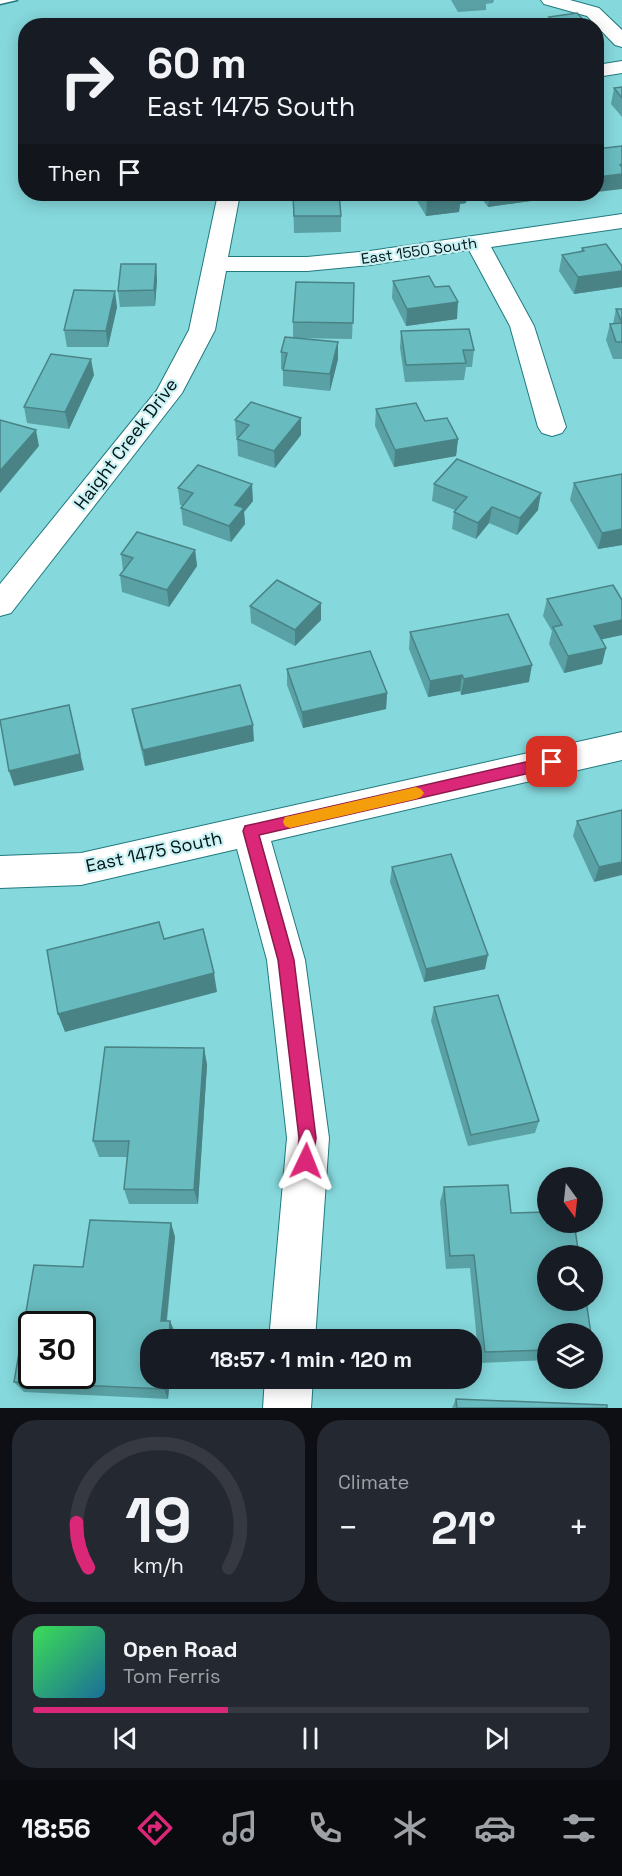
<!DOCTYPE html>
<html lang="en">
<head>
<meta charset="utf-8">
<style>
	body { margin:0; font-family:"Space Grotesk",sans-serif; background:#242831; color:#f1f3f6; height:100vh; display:flex; flex-direction:column; font-size:22px; white-space:nowrap }
	* { box-sizing:border-box; margin:0 }
	p { font-size:20px; color:#9ea1a6 }
	.icon { flex:none; width:33px; height:33px; fill:none; stroke:currentColor; stroke-width:2; stroke-linecap:round; stroke-linejoin:round }
	.map { position:relative; height:1408px; overflow:hidden }
	.panel { display:flex; flex-direction:column; gap:12px; padding:12px; background:#0d0f14; flex:1 }
	.panel>* { flex:none }
	.guide { position:absolute; left:18px; top:18px; width:586px; height:183px; border-radius:24px; box-shadow:0 3px 15px #0003; background:#171b24; color:#f1f3f6; overflow:hidden }
	.needle { width:39px; rotate:165deg }
	.controls { position:absolute; left:537px; top:1167px; display:grid; gap:12px }
	.controls a { display:grid; place-items:center; width:66px; height:66px; border-radius:50%; background:#171b24; box-shadow:0 3px 15px #0003; font-size:30px }
	.speed { position:absolute; left:18px; top:1311px; display:flex; gap:12px; font-size:30px; font-weight:700; text-align:center }
	.speed>* { display:grid; place-content:center; width:78px; height:78px; border-radius:50%; background:#171b24; box-shadow:0 3px 15px #0003; line-height:1 }
	.speed .limit { border:3px solid #111; border-radius:9px; background:#fff; color:#111 }
	.pin { position:absolute; display:grid; place-items:center; width:51px; height:51px; color:#fff; margin:-26px; border-radius:12px; box-shadow:0 3px 9px #0006 }
	.me { position:absolute; width:66px; margin:-33px; rotate:2deg; stroke-linejoin:round; filter:drop-shadow(0 0 4px #0008) }
	.turn { display:flex; align-items:center; gap:21px; height:126px; padding:0 30px; font-size:27px }
	.turn .icon { width:78px; height:78px; stroke-width:2.5 }
	.turn b { display:block; font-size:42px; line-height:51px }
	.then { display:flex; align-items:center; height:57px; padding:0 30px; background:#0003; gap:12px; font-size:22px }
	.big { font-size:45px; font-weight:700; line-height:1.1 }
	.panel .tile { flex:1; display:flex; flex-direction:column; justify-content:center; gap:9px; min-width:0; padding:0 21px; border-radius:24px; background:#242831 }
	.panel .dial { align-items:center; gap:0 }
	.dial svg { height:156px; overflow:visible; fill:none; stroke:#363941; stroke-width:7; stroke-linecap:round; text-anchor:middle }
	.dial text { fill:#f1f3f6; stroke:none }
	.song { display:flex; align-items:center; gap:18px }
	.cover { width:72px; height:72px; border-radius:9px; background:linear-gradient(135deg,hsl(130 70% 55%),hsl(200 70% 35%)) }
	.played { height:6px; border-radius:3px; background:linear-gradient(90deg,#db2777 35%,#363941 35%) }
	.keys { display:flex; justify-content:space-around; direction:ltr }
	.heat { display:flex; justify-content:space-between; align-items:center; font-size:33px; direction:ltr }
	.panel .tiles { flex:1; display:grid; gap:12px; grid-template-columns:1fr 1fr }
	.tile:last-child { grid-column:span 2 }
	.trip { position:absolute; left:140px; top:1329px; width:342px; height:60px; border-radius:24px; background:#171b24; box-shadow:0 3px 15px #0003; font-weight:700; line-height:60px; text-align:center }
	.tabs { display:flex; height:96px; justify-content:space-around; align-items:center; background:#090b0e; color:#9ea1a6 }
	.tabs .icon { width:42px; height:42px }
	.tabs .active { color:#db2777 }
	.tabs b { font-size:27px; color:#f1f3f6 }
	.map>svg:first-child { display:block }
</style>
</head>
<body>
<div class="map">
<svg width="622" height="1408" viewBox="0 0 622 1408">
	<rect width="100%" height="100%" fill="#85d8dc"/>
	<g fill="none" stroke-linecap="round" stroke-linejoin="round">
		<defs>
			<path id="service" d="M0,0H17L0,4Z"/>
			<path id="minor" d="M541,0H570L599,8L622,30V47L615,45L587,16L544,4Z
				M622,61V73L597,77V65Z
				M218,194H240L228,257H307L370,251L622,214V228L491,247L534,326L566,427L562,433L552,436L542,433L538,427L510,326L469,250L370,265L307,271H226L215,330L182,393L11,613L0,616V584L157,390L189,330Z
				M622,732V760L271,841L305,960L329,1138L315,1340H269L287,1138L267,960L237,849L81,885L0,888V856L81,853Z
				M265,1378H313L311,1408H263Z"/>
		</defs>
		<!-- service casing -->
		<use href="#service" stroke="#207a7e" stroke-width="3"/>
		<!-- minor casing -->
		<use href="#minor" stroke="#207a7e" stroke-width="2"/>
		<!-- service -->
		<use href="#service" fill="#fff" fill-rule="evenodd"/>
		<!-- minor -->
		<use href="#minor" fill="#fff" fill-rule="evenodd"/>
	</g>
	<!-- wall -->
	<path fill="#59a1a4" d="M451,0H494L493,3L486,4V10L458,12Z
		M549,17L589,26H548Z
		M622,87V117L611,104L614,88Z
		M143,194H171L170,198H143Z
		M293,194L341,216V232L294,233Z
		M413,194H467L466,203L460,204L459,212L426,216Z
		M478,194H572V195L488,207Z
		M582,248L622,266V287L574,294L559,271L562,255L581,252Z
		M156,264L157,280L155,306L120,307L118,291Z
		M393,281L435,287L457,319L406,326L392,298Z
		M354,283L352,339L294,338L338,342V359L330,391L283,386V369H281V352L293,338V322Z
		M117,307L108,347H67L64,330Z
		M616,309H622V359H613L606,340L610,324H613Z
		M401,331L474,350L472,367H466L464,380L405,382L400,348Z
		M94,375L69,429L27,423L24,407Z
		M376,409L425,421L458,439L456,456L394,467L375,426Z
		M235,420L301,435L275,468L238,456L237,439L238,438L236,437Z
		M622,474V545L598,549L570,500L574,483Z
		M434,484L538,510L517,535L489,523L476,539L452,529L454,512L455,510L432,501Z
		M178,488L253,501L244,512L245,524L231,542L183,525L181,508L183,506L180,505Z
		M195,550L197,566L169,607L122,592L120,575L123,570L121,554Z
		M547,599L622,635L601,639L606,648L602,664L564,673L549,644L552,631L543,616Z
		M321,603V620L295,646L251,623L250,606Z
		M410,632L529,682L461,695L460,691L428,697L409,649Z
		M287,669L387,693L386,709L303,728L287,685Z
		M132,709L254,741L145,766L135,725Z
		M622,810L594,882L573,836L577,821Z
		M392,867L485,969L424,982L390,882Z
		M434,1007L539,1121L535,1133L468,1146L431,1021Z
		M204,1048L207,1065L198,1204H129L124,1189L127,1157H99L93,1141Z
		M444,1187L511,1213L548,1334V1360L479,1363L470,1268L446,1269L440,1202Z
		M171,1223L175,1237L167,1321H170L175,1333L150,1378H170L168,1399L24,1392L14,1382L83,1267Z
		M456,1399L457,1408H452Z"/>
	<!-- shaded-wall -->
	<path fill="#498386" d="M622,164V189L597,192V177Z
		M456,194H467L466,203L460,204L459,212L426,216L427,200Z
		M490,194H572V195L488,207Z
		M156,264L157,280L155,306L154,290Z
		M622,271V287L574,294L578,277Z
		M115,291L117,307L108,347L106,331Z
		M458,302L457,319L406,326L407,309Z
		M338,342V359L330,391V374Z
		M91,359L94,375L69,429L65,412Z
		M301,418V435L275,468L274,451Z
		M36,430L39,446L0,493V471Z
		M458,439L456,456L394,467L395,450Z
		M252,484L253,501L244,512L245,524L231,542L229,526L235,505Z
		M541,493L538,510L517,535L520,518Z
		M492,507L489,523L476,539L478,523Z
		M622,529V545L598,549L602,533Z
		M195,550L197,566L169,607L167,590Z
		M321,603V620L295,646V630Z
		M622,620V635L590,642L594,626Z
		M606,648L602,664L564,673L568,656Z
		M532,665L529,682L461,695L464,679Z
		M462,675L460,691L428,697L430,681Z
		M387,693L386,709L303,728L302,712Z
		M69,705L84,770L14,786L9,771Z
		M253,725L254,741L145,766L143,750Z
		M622,862V875L594,882L599,867Z
		M488,955L485,969L424,982L426,969Z
		M214,973L217,992L65,1032L58,1014Z
		M204,1048L207,1065L198,1204L194,1190Z
		M171,1223L175,1237L165,1333L161,1321Z
		M170,1321L175,1333L174,1340H169Z
		M165,1378H170L168,1399L164,1389Z"/>
	<!-- building -->
	<path fill="#68bbbf" stroke="#498386" stroke-width="1.5" fill-rule="evenodd" d="M577,13L589,26H558L549,17Z
		M622,87V98L614,88Z
		M622,146V164L620,165L622,167V174L597,177V149Z
		M293,194H339L341,216H294Z
		M423,194H459L460,196L427,200Z
		M606,244L622,266V271L578,277L562,255L584,251L582,248Z
		M121,264H156L154,290L118,291Z
		M429,276L435,287L449,286L458,302L407,309L393,281Z
		M296,282L354,283L353,323L293,322Z
		M74,290L115,291L106,331L64,330Z
		M616,309H622V342H616L610,324L622,323Z
		M469,329L474,350H463L466,363L406,365L401,331Z
		M285,337L338,342L330,374L283,370L287,353L281,352Z
		M51,354L91,359L65,412L24,407Z
		M251,402L301,418L274,451L237,439L249,425L235,420Z
		M416,403L425,421L447,418L458,439L395,450L376,409Z
		M0,420L36,430L0,471Z
		M457,459L541,493L520,518L492,507L478,523L454,512L467,497L434,484Z
		M198,465L252,484L235,505L244,508L229,526L181,508L193,493L178,488Z
		M622,474V529L602,533L574,483Z
		M137,532L195,550L167,590L120,575L133,558L121,554Z
		M277,580L321,603L295,630L250,606Z
		M613,585L622,600V620L594,626L606,648L568,656L553,627L562,625L547,599Z
		M508,614L532,665L464,679L462,675L430,681L410,632Z
		M370,651L387,693L302,712L287,669Z
		M240,685L253,725L143,750L132,709Z
		M69,705L80,754L9,771L0,720Z
		M622,810V862L599,867L577,821Z
		M451,854L488,955L426,969L392,867Z
		M159,922L164,939L203,929L214,973L58,1014L47,950Z
		M498,995L539,1121L471,1135L434,1007Z
		M105,1047L204,1048L194,1190L124,1189L129,1141H93Z
		M508,1185L511,1213L548,1212V1222H574L579,1256H548V1300H586L591,1334H548V1350L485,1352L474,1255L450,1256L444,1187Z
		M90,1220L171,1223L161,1321H170L169,1340H150V1378H165L164,1389L14,1382L34,1265L83,1267ZM32,1324H82V1376H32Z
		M456,1399L607,1405V1408H457Z"/>
	<!-- route -->
	<path fill="#db2777" stroke="#8e194d" stroke-width="1.5" d="M552,756L557,758L559,762L557,766L552,768L259,835L294,960L316,1138L312,1167L306,1170L300,1167L297,1161L299,1138L278,960L243,831L245,826Z"/>
	<!-- slow -->
	<path fill="#f59e0b" d="M416,787L421,789L424,793L421,797L416,799L290,828L285,826L283,822L285,817L290,816Z"/>
	<g text-anchor="middle" stroke-width="4.5" stroke-linejoin="round" paint-order="stroke">
		<!-- far-street labels -->
		<g font-size="15" fill="#001416" stroke="#caf1f3">
			<text transform="translate(419 251) rotate(-8)" y="5">East 1550 South</text>
		</g>
		<!-- street labels -->
		<g font-size="18" fill="#001416" stroke="#caf1f3">
			<text transform="translate(126 444) rotate(-53)" y="6">Haight Creek Drive</text>
			<text transform="translate(154 852) rotate(-12)" y="6">East 1475 South</text>
		</g>
	</g>
</svg>
<div class="controls">
<a><svg class="needle" viewBox="-14 -14 28 28"><path d="M0-13l5 13h-10z" fill="#e53935"/><path d="M0 13l5-13h-10z" fill="#9ea1a6"/></svg></a>
<a><svg class="icon" aria-label="search" viewBox="0 0 24 24"><circle cx="10" cy="10" r="6"/><path d="M15 15l6 6"/></svg></a>
<a><svg class="icon" aria-label="layers" viewBox="0 0 24 24"><path d="M12 4l9 5-9 5-9-5zM3 14l9 5 9-5"/></svg></a>
</div>
<div class="speed"><div class="limit">30</div></div>
<div class="pin" style="left:552px;top:762px;background:#d93025"><svg class="icon" aria-label="arrive" viewBox="0 0 24 24"><path d="M6 21V4h12l-3 4 3 4H6"/></svg></div>
<svg class="me" style="left:306px;top:1161px" viewBox="-20 -20 40 40"><path d="M0-17L14 15 0 8-14 15z" fill="#db2777" stroke="#fff" stroke-width="4"/></svg>
<div class="trip">18:57 · 1 min · 120 m</div>
<div class="guide">
<div class="turn"><svg class="icon" aria-label="right" viewBox="0 0 24 24"><path d="M7 20v-9h11M14 6l5 5-5 5"/></svg><div><b>60 m</b>East 1475 South</div></div>
<div class="then">Then<svg class="icon" aria-label="arrive" viewBox="0 0 24 24"><path d="M6 21V4h12l-3 4 3 4H6"/></svg></div>
</div>
</div>
<section class="panel">
<div class="tiles">
<div class="tile dial"><svg viewBox="0 0 100 80">
<path d="M14 69A42 42 0 1 1 86 69"/>
<path d="M14 69A42 42 0 0 1 8 46" stroke="#db2777"/>
<text x="50" y="56" font-size="32" font-weight="700">19</text>
<text x="50" y="72" font-size="11">km/h</text>
</svg></div>
<div class="tile"><p>Climate</p>
<div class="heat"><a>−</a><b class="big">21°</b><a>+</a></div>
</div>
<div class="tile">
<div class="song"><i class="cover"></i><div><b>Open Road</b><p>Tom Ferris</p></div></div>
<div class="played"></div>
<div class="keys"><svg class="icon" aria-label="previous" viewBox="0 0 24 24"><path d="M18 5L8 12l10 7zM5 5v14"/></svg><svg class="icon" aria-label="pause" viewBox="0 0 24 24"><path d="M8 5v14M16 5v14"/></svg><svg class="icon" aria-label="next" viewBox="0 0 24 24"><path d="M6 5l10 7-10 7zM19 5v14"/></svg></div>
</div>
</div>
</section>
<nav class="tabs">
<b>18:56</b>
<svg class="icon active" aria-label="directions" viewBox="0 0 24 24"><path d="M12 3l9 9-9 9-9-9zM9 14v-3h6M13 9l2 2-2 2"/></svg>
<svg class="icon" aria-label="music" viewBox="0 0 24 24"><path d="M9 18V5l10-2v13"/><circle cx="6" cy="18" r="3"/><circle cx="16" cy="16" r="3"/></svg>
<svg class="icon" aria-label="phone" viewBox="0 0 24 24"><path d="M5 4h4l2 5-3 2q2 4 5 5l2-3 5 2v4C11 20 4 13 5 4z"/></svg>
<svg class="icon" aria-label="climate" viewBox="0 0 24 24"><path d="M12 3v18M4 7l16 10M4 17L20 7"/></svg>
<svg class="icon" aria-label="car" viewBox="0 0 24 24"><path d="M5 17H2v-5l4-1 3-4h7l3 4 3 1v5h-3M9 17h6M6 11h13"/><circle cx="7" cy="17" r="2"/><circle cx="17" cy="17" r="2"/></svg>
<svg class="icon" aria-label="filters" viewBox="0 0 24 24"><path d="M4 7h16M4 17h16"/><circle cx="9" cy="7" r="2"/><circle cx="15" cy="17" r="2"/></svg>
</nav>
</body>
</html>
